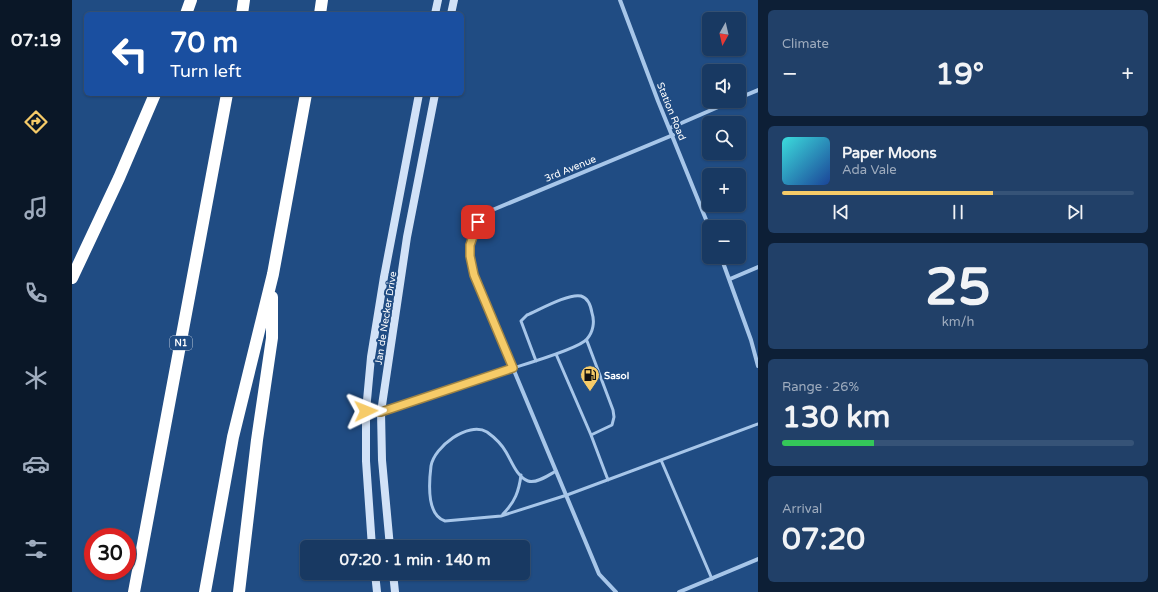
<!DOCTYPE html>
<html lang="en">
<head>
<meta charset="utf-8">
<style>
	body { margin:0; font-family:"Varela Round",sans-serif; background:#214068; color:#f1f3f6; height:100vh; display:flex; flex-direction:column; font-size:15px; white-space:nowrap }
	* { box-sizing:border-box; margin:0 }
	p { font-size:13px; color:#9facbe }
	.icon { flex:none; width:22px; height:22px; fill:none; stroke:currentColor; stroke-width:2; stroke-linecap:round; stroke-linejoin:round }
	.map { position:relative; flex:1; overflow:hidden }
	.panel { display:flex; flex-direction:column; gap:10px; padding:10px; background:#0d1f36; width:400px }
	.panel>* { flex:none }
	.banner { position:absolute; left:12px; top:12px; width:380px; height:84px; border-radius:6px; box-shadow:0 1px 3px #0004,0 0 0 1px #365377; background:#1a4fa0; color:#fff; overflow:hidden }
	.needle { width:26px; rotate:188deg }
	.controls { position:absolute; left:630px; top:12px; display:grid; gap:8px }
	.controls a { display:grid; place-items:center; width:44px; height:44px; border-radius:6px; background:#183962; box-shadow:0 1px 3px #0004,0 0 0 1px #365377; font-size:20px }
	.speed { position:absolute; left:12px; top:528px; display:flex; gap:8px; font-size:20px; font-weight:700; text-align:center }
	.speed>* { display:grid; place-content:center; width:52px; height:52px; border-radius:50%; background:#183962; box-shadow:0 1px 3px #0004,0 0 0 1px #365377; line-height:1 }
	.speed .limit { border:6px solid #d22; background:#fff; color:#111 }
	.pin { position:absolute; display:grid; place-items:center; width:34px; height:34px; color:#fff; margin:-17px; border-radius:8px; box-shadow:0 2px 6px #0006 }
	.me { position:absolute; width:44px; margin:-22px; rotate:88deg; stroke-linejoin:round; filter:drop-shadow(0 0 3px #0008) }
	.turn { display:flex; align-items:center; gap:14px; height:84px; padding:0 20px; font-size:18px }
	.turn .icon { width:52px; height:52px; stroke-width:2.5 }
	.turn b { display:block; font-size:28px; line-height:34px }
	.big { font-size:30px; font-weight:700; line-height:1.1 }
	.panel .card { flex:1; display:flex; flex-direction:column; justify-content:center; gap:6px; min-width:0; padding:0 14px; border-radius:6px; background:#214068 }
	.panel .dial { align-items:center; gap:0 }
	.dial b { font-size:52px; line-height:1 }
	.song { display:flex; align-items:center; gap:12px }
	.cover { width:48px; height:48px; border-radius:6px; background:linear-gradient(135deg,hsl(180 70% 55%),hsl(220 70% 35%)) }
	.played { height:4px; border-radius:2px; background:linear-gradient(90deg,#f6cb68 60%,#365377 60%) }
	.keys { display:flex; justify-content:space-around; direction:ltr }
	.heat { display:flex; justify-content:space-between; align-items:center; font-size:22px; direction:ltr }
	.charge { height:6px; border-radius:3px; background:linear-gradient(90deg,#34c759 26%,#365377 0) }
	.trip { position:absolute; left:228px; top:540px; width:230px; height:40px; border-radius:6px; background:#183962; box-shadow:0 1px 3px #0004,0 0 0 1px #365377; font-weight:700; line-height:40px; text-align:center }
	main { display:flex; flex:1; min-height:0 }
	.tabs { display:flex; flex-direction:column; width:72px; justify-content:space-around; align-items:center; background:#0a1727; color:#9facbe }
	.tabs .icon { width:28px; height:28px }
	.tabs .active { color:#f6cb68 }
	.tabs b { font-size:18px; color:#f1f3f6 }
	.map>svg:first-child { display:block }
</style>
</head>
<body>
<main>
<nav class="tabs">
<b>07:19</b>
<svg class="icon active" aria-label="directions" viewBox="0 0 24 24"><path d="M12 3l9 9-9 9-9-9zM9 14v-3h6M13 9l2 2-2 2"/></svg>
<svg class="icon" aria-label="music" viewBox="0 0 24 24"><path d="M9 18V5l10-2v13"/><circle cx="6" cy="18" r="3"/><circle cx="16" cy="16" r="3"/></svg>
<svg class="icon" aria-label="phone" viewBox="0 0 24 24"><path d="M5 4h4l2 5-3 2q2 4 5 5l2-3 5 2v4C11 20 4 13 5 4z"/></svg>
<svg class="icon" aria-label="climate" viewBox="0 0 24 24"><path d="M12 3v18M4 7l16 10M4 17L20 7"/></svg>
<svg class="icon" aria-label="car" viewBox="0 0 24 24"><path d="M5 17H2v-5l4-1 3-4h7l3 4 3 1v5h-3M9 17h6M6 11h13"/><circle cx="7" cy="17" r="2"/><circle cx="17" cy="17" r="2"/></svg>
<svg class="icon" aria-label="filters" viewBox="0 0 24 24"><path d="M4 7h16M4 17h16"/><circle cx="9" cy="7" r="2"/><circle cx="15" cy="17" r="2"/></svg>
</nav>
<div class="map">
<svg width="686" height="592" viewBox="0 0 686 592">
	<rect width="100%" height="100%" fill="#204c83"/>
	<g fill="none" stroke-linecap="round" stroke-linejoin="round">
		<!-- lane -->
		<path stroke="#a7c6e9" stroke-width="3" d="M515,341L541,410L542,417L540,425L519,435
			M484,354L519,435L536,480
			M441,368C454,364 508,348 515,339C521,332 523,322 520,313C519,307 516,298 509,296C497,293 467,310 455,315L449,321L464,361
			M589,460L640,579
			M484,471C477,475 464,484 456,481C445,477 440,462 434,452C430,445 422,437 415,432C396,421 362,447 359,466C357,482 354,515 373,521L429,516L495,495L686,424
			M431,514C443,502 447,491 449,475"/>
		<!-- street -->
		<path stroke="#a7c6e9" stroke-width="4" d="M548,0L586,101L637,227
			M667,98L686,90
			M598,128L660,101
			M649,257L679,340L686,366
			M658,279L686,267
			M294,411L309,412L441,368
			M544,592L527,574C496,499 464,424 433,349C423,324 400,281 398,255C396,238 404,221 418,211L601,135
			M607,592L686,559"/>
		<!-- secondary -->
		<path stroke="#d2e2f7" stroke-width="8" d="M363,14L366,0
			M379,14L382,0
			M300,547L294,461V411L299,357L312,277L347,94
			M318,547L310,460L309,412L335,237L363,94
			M303,573L305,592
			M321,573L323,592"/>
		<!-- highway -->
		<path stroke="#fff" stroke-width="12" d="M114,14L119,0
			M170,14L172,0
			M248,14L250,0
			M0,278L47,178L83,94
			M62,592L155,94
			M133,592L161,437L201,274L234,94
			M167,592L185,440L200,338V297"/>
	</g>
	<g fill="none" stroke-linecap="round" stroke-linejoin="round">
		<defs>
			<path id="route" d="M294,411L309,412L441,368L402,275L398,256V245L406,222"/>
		</defs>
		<!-- route casing -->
		<use href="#route" stroke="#a08444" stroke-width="10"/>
		<!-- route -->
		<use href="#route" stroke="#f6cb68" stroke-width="7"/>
	</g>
	<!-- icons -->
	<defs>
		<symbol id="fuel-pin" viewBox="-11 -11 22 30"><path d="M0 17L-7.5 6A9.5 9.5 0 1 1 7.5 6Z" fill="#f6cb68" stroke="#204c83"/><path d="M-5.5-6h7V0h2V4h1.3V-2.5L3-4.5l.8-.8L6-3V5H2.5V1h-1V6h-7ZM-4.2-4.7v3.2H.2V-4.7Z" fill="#111"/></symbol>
	</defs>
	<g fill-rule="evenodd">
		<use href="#fuel-pin" x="507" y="364" width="22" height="30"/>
	</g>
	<g text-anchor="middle" stroke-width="4" stroke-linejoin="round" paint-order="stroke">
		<!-- shield labels -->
		<rect fill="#204c83" stroke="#bcc9da" stroke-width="1" x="98" y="336" width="22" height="14" rx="3"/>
		<g font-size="9" font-weight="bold" fill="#fff">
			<text x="109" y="346">N1</text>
		</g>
		<!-- street labels -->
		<g font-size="10" fill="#fff" stroke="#204c83">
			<text transform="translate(600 111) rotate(68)" y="4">Station Road</text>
			<text transform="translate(498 168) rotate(-22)" y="4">3rd Avenue</text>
			<text transform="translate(313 318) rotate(-81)" y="4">Jan de Necker Drive</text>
		</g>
		<!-- poi labels -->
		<g font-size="10" font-weight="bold" fill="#fff" stroke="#204c83" text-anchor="start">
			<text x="532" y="379">Sasol</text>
		</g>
	</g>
</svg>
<div class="controls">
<a><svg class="needle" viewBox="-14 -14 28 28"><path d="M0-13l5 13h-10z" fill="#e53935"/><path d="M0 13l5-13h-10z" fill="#9facbe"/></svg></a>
<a><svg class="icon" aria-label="sound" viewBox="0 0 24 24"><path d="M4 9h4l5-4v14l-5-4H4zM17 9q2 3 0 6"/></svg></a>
<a><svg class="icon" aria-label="search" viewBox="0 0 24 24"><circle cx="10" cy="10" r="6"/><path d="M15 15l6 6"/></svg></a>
<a>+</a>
<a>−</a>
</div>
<div class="speed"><div class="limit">30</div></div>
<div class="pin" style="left:406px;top:222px;background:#d93025"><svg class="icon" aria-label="arrive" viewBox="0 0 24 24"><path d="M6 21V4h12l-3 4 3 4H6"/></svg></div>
<svg class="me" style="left:294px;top:411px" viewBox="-20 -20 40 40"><path d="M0-17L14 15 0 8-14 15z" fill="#f6cb68" stroke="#fff" stroke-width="4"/></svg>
<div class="trip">07:20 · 1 min · 140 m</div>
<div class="banner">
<div class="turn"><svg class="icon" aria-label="left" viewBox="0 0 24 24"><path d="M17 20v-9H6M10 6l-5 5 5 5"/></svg><div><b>70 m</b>Turn left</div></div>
</div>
</div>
<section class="panel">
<div class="card"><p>Climate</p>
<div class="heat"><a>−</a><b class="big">19°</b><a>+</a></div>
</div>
<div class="card">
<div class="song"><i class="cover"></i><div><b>Paper Moons</b><p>Ada Vale</p></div></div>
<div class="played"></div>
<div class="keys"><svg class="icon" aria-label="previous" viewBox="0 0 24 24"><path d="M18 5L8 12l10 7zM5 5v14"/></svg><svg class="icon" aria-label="pause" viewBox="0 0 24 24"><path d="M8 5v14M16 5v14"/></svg><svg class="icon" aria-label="next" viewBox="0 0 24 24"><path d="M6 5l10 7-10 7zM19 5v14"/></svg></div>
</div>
<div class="card dial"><b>25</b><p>km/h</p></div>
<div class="card"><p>Range · 26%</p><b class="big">130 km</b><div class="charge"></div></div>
<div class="card"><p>Arrival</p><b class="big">07:20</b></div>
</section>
</main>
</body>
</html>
